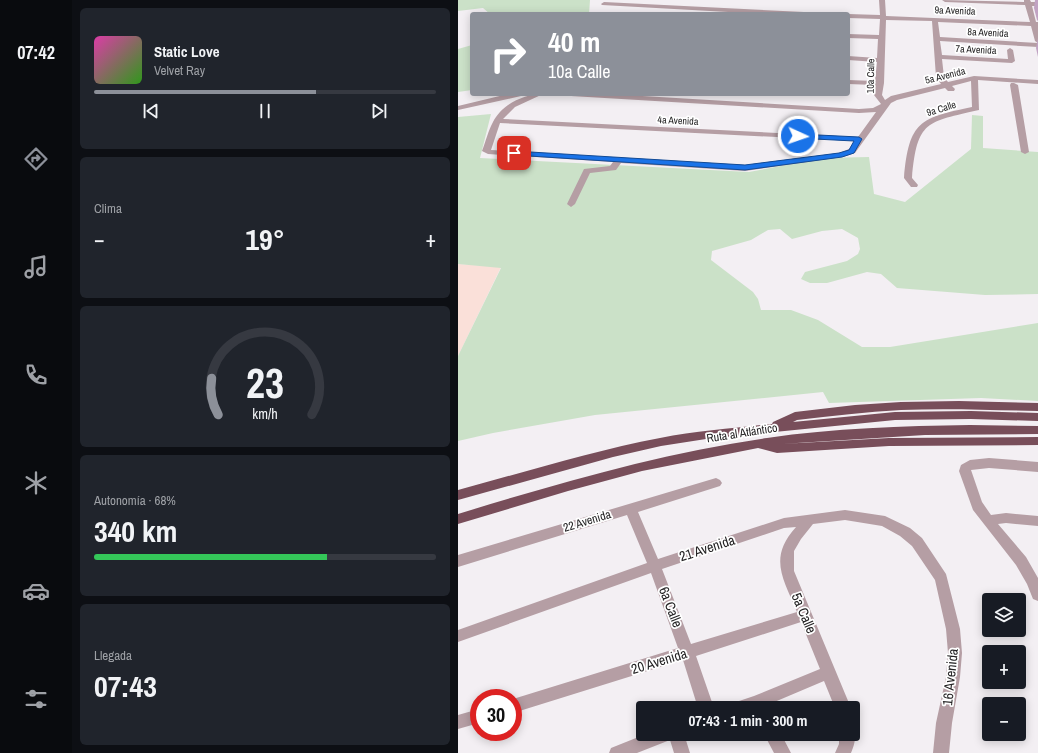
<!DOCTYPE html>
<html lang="es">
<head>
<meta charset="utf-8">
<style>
	body { margin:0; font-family:"Archivo Narrow",sans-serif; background:#20242c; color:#f1f3f6; height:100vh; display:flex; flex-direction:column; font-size:15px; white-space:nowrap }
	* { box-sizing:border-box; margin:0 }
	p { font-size:13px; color:#9ea1a6 }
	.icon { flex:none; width:22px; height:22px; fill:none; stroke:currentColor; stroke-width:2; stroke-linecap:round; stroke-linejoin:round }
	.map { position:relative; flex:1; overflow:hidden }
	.details { display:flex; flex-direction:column; gap:8px; padding:8px; background:#0d0f14; width:386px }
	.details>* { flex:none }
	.top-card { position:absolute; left:12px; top:12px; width:380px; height:84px; border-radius:4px; box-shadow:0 2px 10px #0003; background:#8c9099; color:#fff; overflow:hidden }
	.buttons { position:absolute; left:524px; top:593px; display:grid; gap:8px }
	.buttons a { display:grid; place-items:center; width:44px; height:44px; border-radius:4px; background:#171b24; box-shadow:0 2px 10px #0003; font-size:20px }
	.speed { position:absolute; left:12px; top:689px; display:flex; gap:8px; font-size:20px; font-weight:700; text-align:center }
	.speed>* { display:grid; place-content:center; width:52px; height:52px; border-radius:50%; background:#171b24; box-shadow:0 2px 10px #0003; line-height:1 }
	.speed .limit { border:6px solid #d22; background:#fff; color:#111 }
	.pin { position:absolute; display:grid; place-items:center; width:34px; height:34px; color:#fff; margin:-17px; border-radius:8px; box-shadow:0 2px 6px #0006 }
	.me { position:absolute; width:44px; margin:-22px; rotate:93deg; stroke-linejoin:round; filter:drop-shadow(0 0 3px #0008) }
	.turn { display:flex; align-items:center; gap:14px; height:84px; padding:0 12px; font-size:18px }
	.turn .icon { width:52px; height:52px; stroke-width:2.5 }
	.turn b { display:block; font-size:28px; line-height:34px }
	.big { font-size:30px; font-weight:700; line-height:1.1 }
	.details .card { flex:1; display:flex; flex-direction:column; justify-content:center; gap:6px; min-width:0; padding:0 14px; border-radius:6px; background:#20242c }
	.details .dial { align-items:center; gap:0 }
	.dial svg { height:104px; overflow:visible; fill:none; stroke:#363941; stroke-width:7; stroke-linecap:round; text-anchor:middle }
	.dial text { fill:#f1f3f6; stroke:none }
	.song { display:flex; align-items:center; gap:12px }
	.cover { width:48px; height:48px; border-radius:6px; background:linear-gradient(135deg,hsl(320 70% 55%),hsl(110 70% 35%)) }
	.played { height:4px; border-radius:2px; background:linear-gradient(90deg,#8c9099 65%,#363941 65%) }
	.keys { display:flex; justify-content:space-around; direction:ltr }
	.heat { display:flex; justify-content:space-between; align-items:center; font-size:22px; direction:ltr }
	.charge { height:6px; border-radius:3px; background:linear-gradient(90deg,#34c759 68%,#363941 0) }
	.trip { position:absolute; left:178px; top:701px; width:224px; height:40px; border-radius:4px; background:#171b24; box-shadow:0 2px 10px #0003; font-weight:700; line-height:40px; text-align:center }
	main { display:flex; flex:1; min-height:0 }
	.dock { display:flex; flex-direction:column; width:72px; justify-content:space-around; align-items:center; background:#090b0e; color:#9ea1a6 }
	.dock .icon { width:28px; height:28px }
	.dock .selected { color:#8c9099 }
	.dock b { font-size:18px; color:#f1f3f6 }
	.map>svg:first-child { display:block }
</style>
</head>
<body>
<main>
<nav class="dock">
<b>07:42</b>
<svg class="icon selected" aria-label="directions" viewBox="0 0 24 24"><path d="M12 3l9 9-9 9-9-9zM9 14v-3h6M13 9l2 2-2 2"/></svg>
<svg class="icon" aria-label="music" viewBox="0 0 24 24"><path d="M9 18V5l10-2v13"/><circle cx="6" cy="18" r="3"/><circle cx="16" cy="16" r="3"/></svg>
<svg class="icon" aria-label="phone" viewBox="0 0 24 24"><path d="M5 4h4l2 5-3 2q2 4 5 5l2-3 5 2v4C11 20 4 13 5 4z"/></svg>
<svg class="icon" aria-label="climate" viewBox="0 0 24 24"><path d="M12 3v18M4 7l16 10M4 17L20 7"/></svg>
<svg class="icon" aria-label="car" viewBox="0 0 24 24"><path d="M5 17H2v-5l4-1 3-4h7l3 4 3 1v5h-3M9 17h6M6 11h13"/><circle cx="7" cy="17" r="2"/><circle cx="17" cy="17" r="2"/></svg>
<svg class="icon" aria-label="filters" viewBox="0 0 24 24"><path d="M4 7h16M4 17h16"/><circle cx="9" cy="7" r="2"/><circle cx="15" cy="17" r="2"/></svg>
</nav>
<section class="details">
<div class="card">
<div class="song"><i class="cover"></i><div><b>Static Love</b><p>Velvet Ray</p></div></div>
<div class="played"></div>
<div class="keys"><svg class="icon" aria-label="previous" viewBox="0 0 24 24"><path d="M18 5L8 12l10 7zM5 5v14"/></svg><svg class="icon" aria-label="pause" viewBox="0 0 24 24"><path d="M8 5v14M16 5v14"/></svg><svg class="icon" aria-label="next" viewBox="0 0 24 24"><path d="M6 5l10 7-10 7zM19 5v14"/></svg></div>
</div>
<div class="card"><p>Clima</p>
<div class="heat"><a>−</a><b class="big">19°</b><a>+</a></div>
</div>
<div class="card dial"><svg viewBox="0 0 100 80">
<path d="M14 69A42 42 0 1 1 86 69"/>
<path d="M14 69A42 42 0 0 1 9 41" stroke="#8c9099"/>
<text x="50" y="56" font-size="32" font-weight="700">23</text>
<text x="50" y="72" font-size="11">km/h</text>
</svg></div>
<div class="card"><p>Autonomía · 68%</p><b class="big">340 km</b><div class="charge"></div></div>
<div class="card"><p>Llegada</p><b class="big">07:43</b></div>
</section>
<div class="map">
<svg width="580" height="753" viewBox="0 0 580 753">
	<rect width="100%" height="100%" fill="#f3eff3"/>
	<!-- industrial -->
	<path fill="#fae0d9" d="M0,264L43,267L0,356Z"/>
	<!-- green -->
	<path fill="#cbe1c8" d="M0,0H132L131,14H32L25,8L0,11Z
		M14,45V90L0,92V49Z
		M33,114L22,158L291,172L365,158L411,157L416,194L447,202L513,149L514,115L525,116V148L580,152V294L527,295L439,288L423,274L409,272L369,283H352L343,279L347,272L389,261L400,254L402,249L400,238L384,229L364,231L334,239L322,229L310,230L293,240L254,251L253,260L295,292L300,299L303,310H333L360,320L404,347H432L580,323V401L523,398L371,403L365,392L137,415L35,433L0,441V356L43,268L0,264V117Z"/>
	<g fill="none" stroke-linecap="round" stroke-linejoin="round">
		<!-- minor -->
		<path fill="#b59ea4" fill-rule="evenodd" d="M421,0H427L428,16L572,22L567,5L487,2L484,0L566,2V0H572L573,2H580V6H574L578,22H580V47L482,41L484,55L550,59L549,50L552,48L555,50L557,61L554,63L484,59L486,77L490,82L516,76L580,80V84L520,80L521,110C469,122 459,120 454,178L460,185L459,187H453L446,178C451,121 462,118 514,107L513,81L494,86L497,89L496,91H490L487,88L439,100L433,103L397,153L385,157L287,171L163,163L158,170L132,173L117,204L113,207L109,204L126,169L152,166L155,162L30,154L24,151C28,141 30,131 35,122C44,104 66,94 85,94L57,107L45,119L400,137L418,112L401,113L113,96L109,94H151L401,109L415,108L423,104L416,95L417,85L390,84V80L417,81L419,62L390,60V56L419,58L420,39L390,38V34L421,35L422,19L390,18V14L422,15ZM428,20L474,21L478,77L483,84L433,96L427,100L424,95L426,83ZM480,22L573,26L577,41L580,43L482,37ZM42,123L397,141L391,149L381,153L287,165L33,150Z
			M146,2L346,12L349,14H308L144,5L143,4Z
			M553,83H556L560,85L571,152L567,154L563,152L552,85Z
			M50,94H64L63,96L0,110V106Z
			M531,458L580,462V472L531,468L513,470L524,502L533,515L548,513L580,516V526L548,523L540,524L568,557L580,578V601L575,599L569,584L558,565L515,510L501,471L503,465L512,460Z
			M258,478L262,480L264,483L262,486L180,512L200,559L326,518L387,510L427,516L452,528L464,538L488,574L502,629L504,653L502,677L494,723L491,753H475L478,723L488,677L490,653L488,629L477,580L454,546L442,536L424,526L387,520L355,524L343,539L336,551V571L393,708H377L366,681L302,708H272L275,703L296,696L362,669L343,622L238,656L256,708H240L225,660L55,713V699L220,648L193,573L0,642V630L189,563L169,515L0,567V555ZM338,527C310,558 325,578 339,612L233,644L204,569L326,528Z
			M21,709V723L0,729V715Z
			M395,730C399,738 396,745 393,753H377L381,744V734H395Z
			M188,734H226L232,753H216L212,740L179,753H151L153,748Z
			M306,734H323L333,753H316Z"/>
		<!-- trunk -->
		<path fill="#784e5a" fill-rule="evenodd" d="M501,401L580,403V411C534,410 488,408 443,410C408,412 374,416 339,420L335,422L437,412L513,411L580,413V421L513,419L437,420L248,439L203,446L155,457L0,500V490C67,472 134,451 202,438C239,431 277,428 314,424L315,422L337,412L397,405L443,402Z
			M512,425L580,426V434L467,435L323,444L431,438L580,437V445L431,446L319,453L300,448L184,471L110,491L0,524V514C101,483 204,453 309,438C376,428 444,426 512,425Z"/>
	</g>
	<!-- wall -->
	<path fill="#c1a3c3" d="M577,0H580V21L579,20L576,8Z
		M580,38V57L578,48Z"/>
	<!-- route -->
	<path fill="#1a73e8" stroke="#114b97" d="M340,134L401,137L404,139L396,153L384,157L287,170L56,155L53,153L56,151L287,165L381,153L391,150L396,141L337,138V136Z"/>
	<g text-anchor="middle" stroke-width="3.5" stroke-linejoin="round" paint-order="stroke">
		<!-- far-street labels -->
		<g font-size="10" fill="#242324" stroke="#fff">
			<text transform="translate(497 10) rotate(2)" y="4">9a Avenida</text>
			<text transform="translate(530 32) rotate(3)" y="4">8a Avenida</text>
			<text transform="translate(518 49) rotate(3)" y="4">7a Avenida</text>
			<text transform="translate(487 75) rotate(-14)" y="4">5a Avenida</text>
			<text transform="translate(412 76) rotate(-89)" y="4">10a Calle</text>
			<text transform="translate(483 108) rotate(-17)" y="4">9a Calle</text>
			<text transform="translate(220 120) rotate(3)" y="4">4a Avenida</text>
		</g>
		<!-- street labels -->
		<g font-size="12" fill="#242324" stroke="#fff">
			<text transform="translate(284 433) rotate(-9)" y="4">Ruta al Atlántico</text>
			<text transform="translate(129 521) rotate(-17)" y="4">22 Avenida</text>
		</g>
		<!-- near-street labels -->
		<g font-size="14" fill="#242324" stroke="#fff">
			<text transform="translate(249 548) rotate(-18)" y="5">21 Avenida</text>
			<text transform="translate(213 607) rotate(69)" y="5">6a Calle</text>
			<text transform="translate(346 613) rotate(67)" y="5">5a Calle</text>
			<text transform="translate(201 661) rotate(-17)" y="5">20 Avenida</text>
			<text transform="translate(492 677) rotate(-84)" y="5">16 Avenida</text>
		</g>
	</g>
</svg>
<div class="buttons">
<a><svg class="icon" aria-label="layers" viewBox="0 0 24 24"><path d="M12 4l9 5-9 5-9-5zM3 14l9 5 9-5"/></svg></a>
<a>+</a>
<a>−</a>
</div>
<div class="speed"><div class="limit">30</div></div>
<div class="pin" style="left:56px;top:153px;background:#d93025"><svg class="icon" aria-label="arrive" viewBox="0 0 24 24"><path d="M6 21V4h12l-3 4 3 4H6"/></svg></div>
<svg class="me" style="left:340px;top:136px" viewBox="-20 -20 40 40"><circle r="17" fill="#1a73e8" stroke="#fff" stroke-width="3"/><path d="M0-11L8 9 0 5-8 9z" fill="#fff"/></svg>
<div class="trip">07:43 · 1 min · 300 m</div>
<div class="top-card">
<div class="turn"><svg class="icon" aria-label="right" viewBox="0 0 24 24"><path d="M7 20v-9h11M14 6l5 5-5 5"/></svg><div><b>40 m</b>10a Calle</div></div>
</div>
</div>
</main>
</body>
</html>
